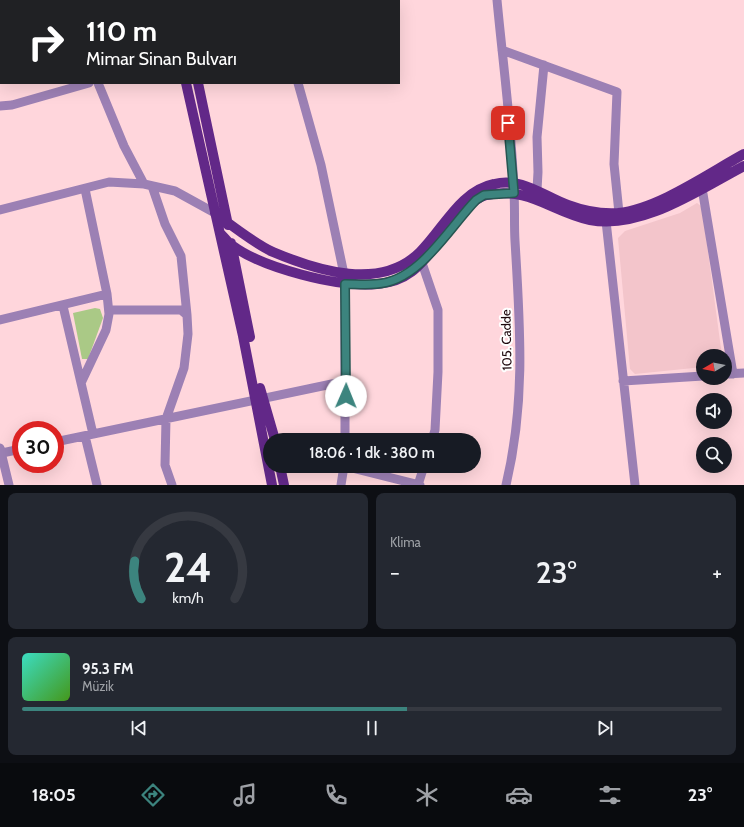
<!DOCTYPE html>
<html lang="tr">
<head>
<meta charset="utf-8">
<style>
	body { margin:0; font-family:Cabin,sans-serif; background:#242831; color:#f1f3f6; height:100vh; display:flex; flex-direction:column; font-size:15px; white-space:nowrap }
	* { box-sizing:border-box; margin:0 }
	p { font-size:13px; color:#9ea1a6 }
	.icon { flex:none; width:22px; height:22px; fill:none; stroke:currentColor; stroke-width:2; stroke-linecap:round; stroke-linejoin:round }
	.map { position:relative; height:485px; overflow:hidden }
	.side { display:flex; flex-direction:column; gap:8px; padding:8px; background:#0d0f14; flex:1 }
	.side>* { flex:none }
	.banner { position:absolute; left:0px; top:0px; width:400px; height:84px; box-shadow:0 4px 16px #0002; background:#202124; color:#fff; overflow:hidden }
	.needle { width:26px; rotate:260deg }
	.tools { position:absolute; left:696px; top:349px; display:grid; gap:8px }
	.tools a { display:grid; place-items:center; width:36px; height:36px; border-radius:50%; background:#171b24; box-shadow:0 4px 16px #0002; font-size:20px }
	.speed { position:absolute; left:12px; top:421px; display:flex; gap:8px; font-size:20px; font-weight:700; text-align:center }
	.speed>* { display:grid; place-content:center; width:52px; height:52px; border-radius:50%; background:#171b24; box-shadow:0 4px 16px #0002; line-height:1 }
	.speed .limit { border:6px solid #d22; background:#fff; color:#111 }
	.pin { position:absolute; display:grid; place-items:center; width:34px; height:34px; color:#fff; margin:-17px; border-radius:8px; box-shadow:0 2px 6px #0006 }
	.me { position:absolute; width:44px; margin:-22px; rotate:1deg; stroke-linejoin:round; filter:drop-shadow(0 0 3px #0008) }
	.turn { display:flex; align-items:center; gap:14px; height:84px; padding:0 20px; font-size:18px }
	.turn .icon { width:52px; height:52px; stroke-width:2.5 }
	.turn b { display:block; font-size:28px; line-height:34px }
	.big { font-size:30px; font-weight:600; line-height:1.1 }
	.side .tile { flex:1; display:flex; flex-direction:column; justify-content:center; gap:6px; min-width:0; padding:0 14px; border-radius:8px; background:#242831 }
	.side .dial { align-items:center; gap:0 }
	.dial svg { height:104px; overflow:visible; fill:none; stroke:#363941; stroke-width:7; stroke-linecap:round; text-anchor:middle }
	.dial text { fill:#f1f3f6; stroke:none }
	.song { display:flex; align-items:center; gap:12px }
	.cover { width:48px; height:48px; border-radius:6px; background:linear-gradient(135deg,hsl(170 70% 55%),hsl(100 70% 35%)) }
	.played { height:4px; border-radius:2px; background:linear-gradient(90deg,#3c847e 55%,#363941 55%) }
	.keys { display:flex; justify-content:space-around; direction:ltr }
	.heat { display:flex; justify-content:space-between; align-items:center; font-size:22px; direction:ltr }
	.side .tiles { flex:1; display:grid; gap:8px; grid-template-columns:1fr 1fr }
	.tile:last-child { grid-column:span 2 }
	.trip { position:absolute; left:263px; top:433px; width:218px; height:40px; border-radius:20px; background:#171b24; box-shadow:0 4px 16px #0002; font-weight:600; line-height:40px; text-align:center }
	.tabs { display:flex; height:64px; justify-content:space-around; align-items:center; background:#090b0e; color:#9ea1a6 }
	.tabs .icon { width:28px; height:28px }
	.tabs .active { color:#3c847e }
	.tabs b { font-size:18px; color:#f1f3f6 }
	.map>svg:first-child { display:block }
</style>
</head>
<body>
<div class="map">
<svg width="744" height="485" viewBox="0 0 744 485">
	<rect width="100%" height="100%" fill="#ffd6dc"/>
	<!-- built -->
	<path fill="#f3c5cb" d="M697,203L702,207L722,356H703V367L635,374L630,369L618,238L625,231L680,213Z"/>
	<!-- green -->
	<path fill="#aac986" d="M95,308L100,309L103,318L88,359H82L73,313Z"/>
	<g fill="none" stroke-linecap="round" stroke-linejoin="round">
		<!-- minor -->
		<path stroke="#9c80b4" stroke-width="9" d="M74,0V1
			M279,0L280,1
			M497,0C503,64 512,129 514,193C515,209 514,225 515,241C520,326 526,401 506,485
			M502,50L617,92L614,164L619,213
			M98,83L124,146L144,184
			M298,83L321,165L345,279V440
			M0,106L12,105L89,83
			M152,186L165,224L181,256L187,315
			M702,188L733,374
			M537,190L538,172L537,137L544,65
			M0,210L109,182L144,184L175,191L215,213
			M606,221L635,485
			M422,263L438,310V372L435,430L432,440
			M63,306L93,434
			M109,310H181L187,315L188,334L184,368L166,419L165,465L172,485
			M0,320L107,294
			M725,374L744,373
			M623,381L703,376
			M81,383L106,330L109,314L107,294L85,189
			M85,436L97,485
			M55,442L346,381
			M0,448L9,485
			M2,453L21,449
			M344,466L420,485
			M341,485L344,466
			M418,485L424,466"/>
		<!-- major -->
		<path stroke="#622888" stroke-width="10" d="M166,0V1
			M180,0V1
			M186,83L243,336L272,485
			M198,83L228,225
			M215,213C231,225 255,244 273,252C318,271 381,291 420,252C444,228 460,191 494,184C522,177 543,196 568,205C584,211 602,214 618,213C658,209 709,173 744,154
			M220,233C224,237 228,243 233,246C263,268 339,288 377,284C388,283 402,279 411,272C433,257 463,200 486,195C529,186 552,212 590,220C642,230 700,189 744,166
			M231,243L250,337
			M260,388L275,440
			M280,466L284,485"/>
	</g>
	<g fill="none" stroke-linecap="round" stroke-linejoin="round">
		<defs>
			<path id="route" d="M346,396L345,284C355,284 366,285 376,284C419,282 448,229 476,200L484,195L514,193L508,123"/>
		</defs>
		<!-- route casing -->
		<use href="#route" stroke="#275652" stroke-width="10"/>
		<!-- route -->
		<use href="#route" stroke="#3c847e" stroke-width="7"/>
	</g>
	<g text-anchor="middle" stroke-width="4" stroke-linejoin="round" paint-order="stroke">
		<!-- street labels -->
		<g font-size="13" fill="#1e080d" stroke="#fff">
			<text transform="translate(506 340) rotate(-91)" y="5">105. Cadde</text>
		</g>
	</g>
</svg>
<div class="tools">
<a><svg class="needle" viewBox="-14 -14 28 28"><path d="M0-13l5 13h-10z" fill="#e53935"/><path d="M0 13l5-13h-10z" fill="#9ea1a6"/></svg></a>
<a><svg class="icon" aria-label="sound" viewBox="0 0 24 24"><path d="M4 9h4l5-4v14l-5-4H4zM17 9q2 3 0 6"/></svg></a>
<a><svg class="icon" aria-label="search" viewBox="0 0 24 24"><circle cx="10" cy="10" r="6"/><path d="M15 15l6 6"/></svg></a>
</div>
<div class="speed"><div class="limit">30</div></div>
<div class="pin" style="left:508px;top:123px;background:#d93025"><svg class="icon" aria-label="arrive" viewBox="0 0 24 24"><path d="M6 21V4h12l-3 4 3 4H6"/></svg></div>
<svg class="me" style="left:346px;top:396px" viewBox="-20 -20 40 40"><circle r="19" fill="#fff"/><path d="M0-13L10 11 0 6-10 11z" fill="#3c847e"/></svg>
<div class="trip">18:06 · 1 dk · 380 m</div>
<div class="banner">
<div class="turn"><svg class="icon" aria-label="right" viewBox="0 0 24 24"><path d="M7 20v-9h11M14 6l5 5-5 5"/></svg><div><b>110 m</b>Mimar Sinan Bulvarı</div></div>
</div>
</div>
<section class="side">
<div class="tiles">
<div class="tile dial"><svg viewBox="0 0 100 80">
<path d="M14 69A42 42 0 1 1 86 69"/>
<path d="M14 69A42 42 0 0 1 9 40" stroke="#3c847e"/>
<text x="50" y="56" font-size="32" font-weight="700">24</text>
<text x="50" y="72" font-size="11">km/h</text>
</svg></div>
<div class="tile"><p>Klima</p>
<div class="heat"><a>−</a><b class="big">23°</b><a>+</a></div>
</div>
<div class="tile">
<div class="song"><i class="cover"></i><div><b>95.3 FM</b><p>Müzik</p></div></div>
<div class="played"></div>
<div class="keys"><svg class="icon" aria-label="previous" viewBox="0 0 24 24"><path d="M18 5L8 12l10 7zM5 5v14"/></svg><svg class="icon" aria-label="pause" viewBox="0 0 24 24"><path d="M8 5v14M16 5v14"/></svg><svg class="icon" aria-label="next" viewBox="0 0 24 24"><path d="M6 5l10 7-10 7zM19 5v14"/></svg></div>
</div>
</div>
</section>
<nav class="tabs">
<b>18:05</b>
<svg class="icon active" aria-label="directions" viewBox="0 0 24 24"><path d="M12 3l9 9-9 9-9-9zM9 14v-3h6M13 9l2 2-2 2"/></svg>
<svg class="icon" aria-label="music" viewBox="0 0 24 24"><path d="M9 18V5l10-2v13"/><circle cx="6" cy="18" r="3"/><circle cx="16" cy="16" r="3"/></svg>
<svg class="icon" aria-label="phone" viewBox="0 0 24 24"><path d="M5 4h4l2 5-3 2q2 4 5 5l2-3 5 2v4C11 20 4 13 5 4z"/></svg>
<svg class="icon" aria-label="climate" viewBox="0 0 24 24"><path d="M12 3v18M4 7l16 10M4 17L20 7"/></svg>
<svg class="icon" aria-label="car" viewBox="0 0 24 24"><path d="M5 17H2v-5l4-1 3-4h7l3 4 3 1v5h-3M9 17h6M6 11h13"/><circle cx="7" cy="17" r="2"/><circle cx="17" cy="17" r="2"/></svg>
<svg class="icon" aria-label="filters" viewBox="0 0 24 24"><path d="M4 7h16M4 17h16"/><circle cx="9" cy="7" r="2"/><circle cx="15" cy="17" r="2"/></svg>
<b>23°</b>
</nav>
</body>
</html>
